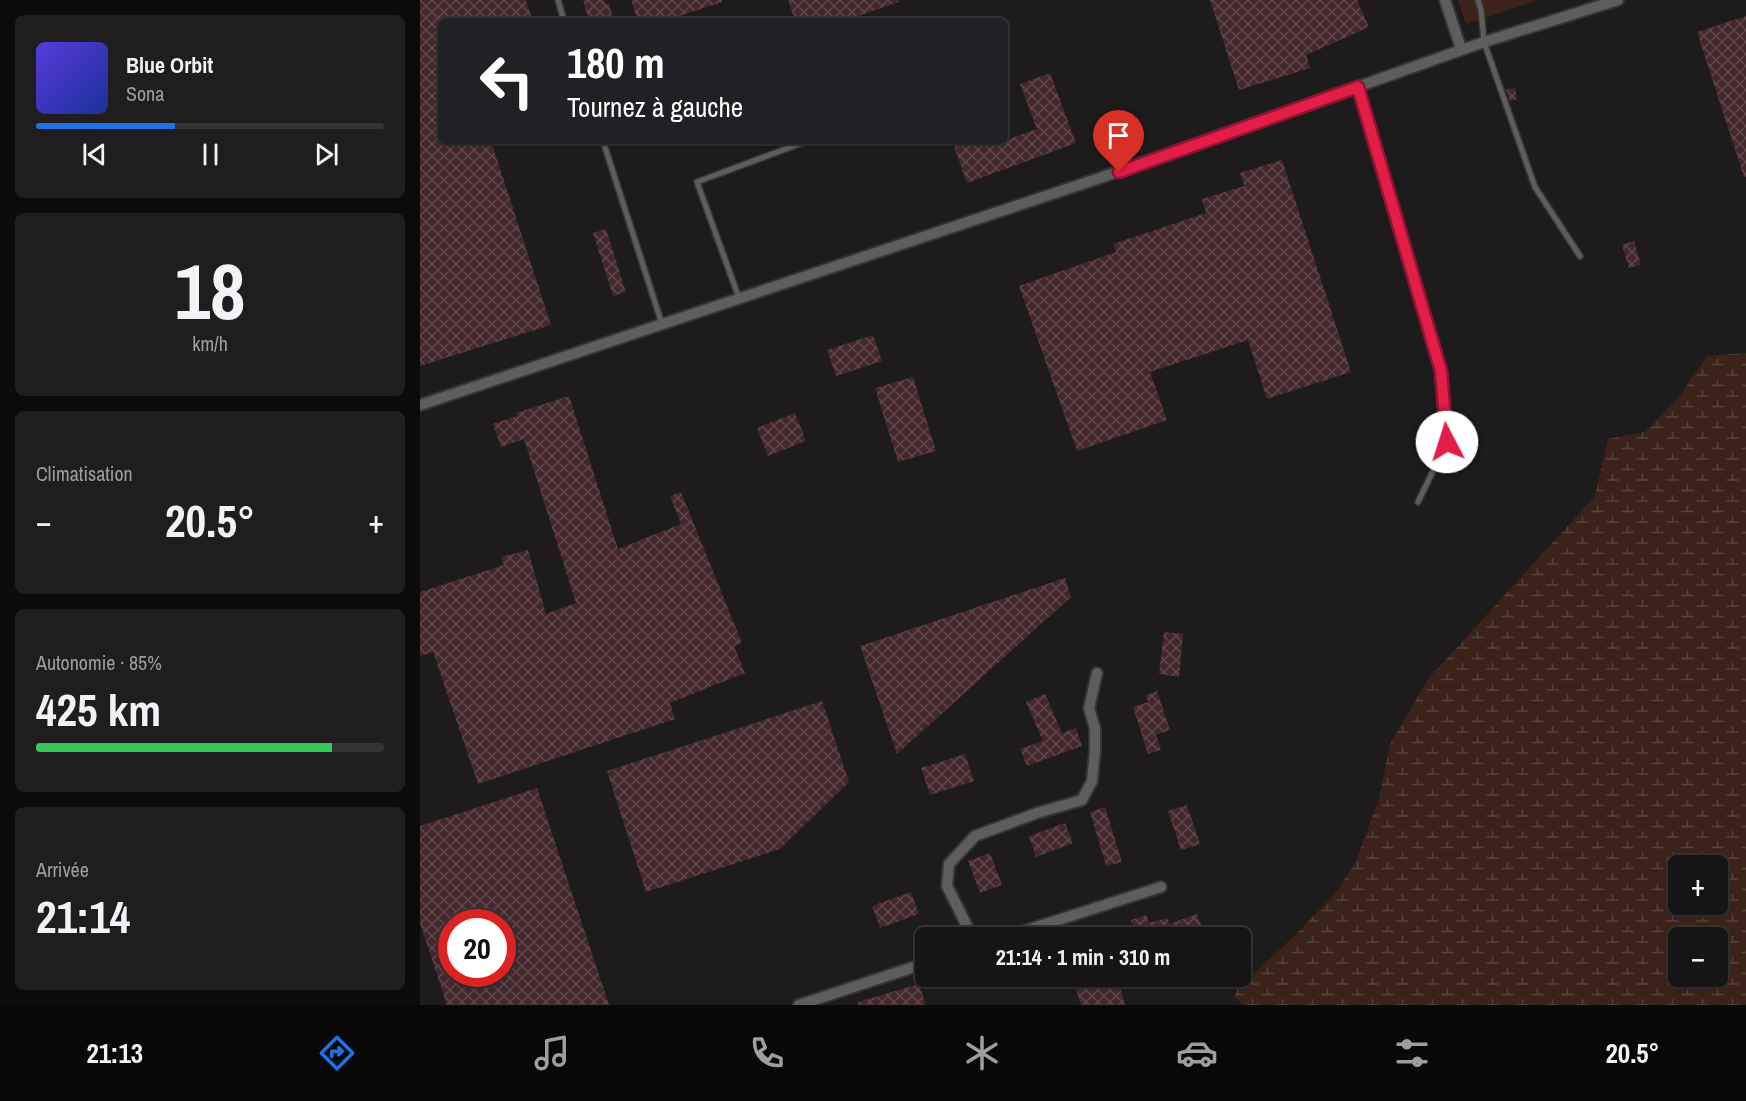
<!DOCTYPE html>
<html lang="fr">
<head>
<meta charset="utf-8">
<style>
	body { margin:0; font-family:"Archivo Narrow",sans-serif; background:#1f1d1e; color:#f1f3f6; height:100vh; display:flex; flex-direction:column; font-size:22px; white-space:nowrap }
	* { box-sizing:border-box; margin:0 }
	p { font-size:20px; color:#9e9ea0 }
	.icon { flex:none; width:33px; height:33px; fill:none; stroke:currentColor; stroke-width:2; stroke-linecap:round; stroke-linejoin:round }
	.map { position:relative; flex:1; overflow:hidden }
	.drawer { display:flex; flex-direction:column; gap:15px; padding:15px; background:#0c0b0c; width:420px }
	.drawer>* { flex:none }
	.top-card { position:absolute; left:18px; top:18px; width:570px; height:126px; border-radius:9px; box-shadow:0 2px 4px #0004,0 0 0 2px #353334; background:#202124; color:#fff; overflow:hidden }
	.fabs { position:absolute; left:1248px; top:855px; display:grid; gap:12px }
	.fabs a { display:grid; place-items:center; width:60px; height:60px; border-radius:9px; background:#161415; box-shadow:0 2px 4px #0004,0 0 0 2px #353334; font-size:30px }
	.speed { position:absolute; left:18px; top:909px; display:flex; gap:12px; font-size:30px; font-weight:700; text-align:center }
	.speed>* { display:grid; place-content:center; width:78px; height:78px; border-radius:50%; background:#161415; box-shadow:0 2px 4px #0004,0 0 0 2px #353334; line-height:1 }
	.speed .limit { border:9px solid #d22; background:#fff; color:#111 }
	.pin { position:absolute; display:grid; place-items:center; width:51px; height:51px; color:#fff; margin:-62px -26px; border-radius:50% 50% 50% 0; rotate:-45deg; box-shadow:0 0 6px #0007 }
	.pin .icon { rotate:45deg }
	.me { position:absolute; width:66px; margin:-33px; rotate:355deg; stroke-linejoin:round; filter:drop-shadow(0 0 4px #0008) }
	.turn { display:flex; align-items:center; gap:21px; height:126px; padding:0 30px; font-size:27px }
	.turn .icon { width:78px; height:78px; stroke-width:2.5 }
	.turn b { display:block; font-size:42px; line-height:51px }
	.big { font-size:45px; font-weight:700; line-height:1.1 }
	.drawer .tile { flex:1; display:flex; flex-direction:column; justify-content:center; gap:9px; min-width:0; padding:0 21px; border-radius:9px; background:#1f1d1e }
	.drawer .dial { align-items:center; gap:0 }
	.dial b { font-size:78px; line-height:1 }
	.song { display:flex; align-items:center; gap:18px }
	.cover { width:72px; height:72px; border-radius:9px; background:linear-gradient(135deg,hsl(250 70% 55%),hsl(230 70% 35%)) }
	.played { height:6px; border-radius:3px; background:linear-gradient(90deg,#1a73e8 40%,#353334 40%) }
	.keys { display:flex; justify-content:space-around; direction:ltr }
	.heat { display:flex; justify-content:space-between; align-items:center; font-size:33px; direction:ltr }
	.charge { height:9px; border-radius:4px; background:linear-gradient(90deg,#34c759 85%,#353334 0) }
	.trip { position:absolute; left:495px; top:927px; width:336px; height:60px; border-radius:9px; background:#161415; box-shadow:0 2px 4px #0004,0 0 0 2px #353334; font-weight:700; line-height:60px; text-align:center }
	.tab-bar { display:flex; height:96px; justify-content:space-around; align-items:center; background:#090808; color:#9e9ea0 }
	.tab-bar .icon { width:42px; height:42px }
	.tab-bar .current { color:#1a73e8 }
	.tab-bar b { font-size:27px; color:#f1f3f6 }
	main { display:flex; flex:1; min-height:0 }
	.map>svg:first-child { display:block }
</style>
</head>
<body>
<main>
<section class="drawer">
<div class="tile">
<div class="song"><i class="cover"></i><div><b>Blue Orbit</b><p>Sona</p></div></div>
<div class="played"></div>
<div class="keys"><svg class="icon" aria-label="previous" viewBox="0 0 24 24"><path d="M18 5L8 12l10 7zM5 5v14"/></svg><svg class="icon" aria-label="pause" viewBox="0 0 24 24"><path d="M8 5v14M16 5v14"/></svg><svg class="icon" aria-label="next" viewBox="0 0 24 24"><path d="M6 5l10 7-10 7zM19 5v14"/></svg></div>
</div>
<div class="tile dial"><b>18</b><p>km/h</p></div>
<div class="tile"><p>Climatisation</p>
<div class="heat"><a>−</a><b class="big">20.5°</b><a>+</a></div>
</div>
<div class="tile"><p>Autonomie · 85%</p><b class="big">425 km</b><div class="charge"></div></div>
<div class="tile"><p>Arrivée</p><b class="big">21:14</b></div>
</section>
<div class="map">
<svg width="1326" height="1005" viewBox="0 0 1326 1005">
	<defs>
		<pattern id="wetland-marsh" width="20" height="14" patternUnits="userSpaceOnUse" patternTransform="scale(1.5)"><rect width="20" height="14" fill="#3b231a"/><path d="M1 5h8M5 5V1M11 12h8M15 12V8" fill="none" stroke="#57433b"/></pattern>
		<pattern id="building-cross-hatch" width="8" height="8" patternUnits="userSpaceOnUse" patternTransform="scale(1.5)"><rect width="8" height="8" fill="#44282d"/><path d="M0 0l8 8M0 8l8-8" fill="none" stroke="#5f474b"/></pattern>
	</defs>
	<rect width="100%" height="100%" fill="#1d1b1c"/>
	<!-- green -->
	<path fill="#3b231a" d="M1038,0H1119L1046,24Z"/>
	<!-- wetland -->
	<path fill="url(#wetland-marsh)" fill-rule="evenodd" d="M1326,353V1005H825L814,997L818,988L868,942L915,894L936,861L959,799L970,744L1009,678L1175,496L1188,439L1225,432L1259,397L1287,356ZM1258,866H1298V904H1258ZM1258,938H1298V976H1258Z"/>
	<!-- building -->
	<path fill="url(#building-cross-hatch)" fill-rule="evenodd" d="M0,0H106L113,21H21V141H71L131,325L0,366Z
		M163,0H185L186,5L189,4L194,21H169Z
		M211,0H302V2L244,21H218Z
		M368,0H478L479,2L423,21H375Z
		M790,0H937L949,27L886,55L890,68L819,90Z
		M1326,16V177H1324L1277,32Z
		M630,73L656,143L547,183L532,141H573L575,144L617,129L600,84Z
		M1095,88L1097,99L1090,101L1086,89Z
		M862,160L931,372L847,399L828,340L730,372L747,420L657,451L599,286L696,252L693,244L786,213L782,199L824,186L820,173Z
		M186,229L206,292L193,296L173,233Z
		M1214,241L1221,265L1209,268L1202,245Z
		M453,335L462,361L416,376L407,350Z
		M493,377L516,451L478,462L455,388Z
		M149,396L198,549L261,524L250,496L261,492L322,643L314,646L325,673L250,703L255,719L58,784L13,652L0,656V592L84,565L81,557L108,550L126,614L156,603L104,439L81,447L73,424L97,416L96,413Z
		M375,413L386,441L348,456L337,428Z
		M645,578L651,597L477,754L440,646Z
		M744,632L763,634L759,677L739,674Z
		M737,691L750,730L736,735L741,750L728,754L713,707L728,702L726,695Z
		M625,694L642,733L656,728L662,746L607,766L600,749L623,741L606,702Z
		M402,701L429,782L360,849L226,892L187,771Z
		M545,754L554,781L510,795L501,768Z
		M117,788L189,1005H27L0,923V826ZM32,922H82V974H32Z
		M767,805L780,844L761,850L748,811Z
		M685,807L702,862L686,866L670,812Z
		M645,823L653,843L616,857L609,836Z
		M570,853L582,885L560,893L548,861Z
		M491,892L499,914L460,928L452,906Z
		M777,914L786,938H692V935L713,928L711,920L726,915L729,923L748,918L749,924Z
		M652,976H697L705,1005H661Z
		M499,984L506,1005H438V1002Z"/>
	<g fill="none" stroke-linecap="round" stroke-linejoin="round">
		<defs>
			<path id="lane" d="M138,0L144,21
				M1058,0L1061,10L1064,42L1115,187L1160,256
				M938,87L1021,371L1027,442L998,502
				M183,141L242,324
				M319,298L277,182L387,141"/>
			<path id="street" d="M1025,0L1041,49
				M0,405L677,179L1064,42L1198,0
				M553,938L527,886L529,864L555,836L617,813L662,800L672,781L675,751V729L669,708L677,673
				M582,938L741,887
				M379,1005L506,963"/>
		</defs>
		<!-- lane casing -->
		<use href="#lane" stroke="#373637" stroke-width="8"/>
		<!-- street casing -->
		<use href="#street" stroke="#373637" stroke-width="14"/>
		<!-- lane -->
		<use href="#lane" stroke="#5e5c5d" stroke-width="5"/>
		<!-- street -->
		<use href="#street" stroke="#5e5c5d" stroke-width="10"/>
	</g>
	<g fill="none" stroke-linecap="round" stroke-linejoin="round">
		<defs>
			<path id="route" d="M699,172L938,87L1021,371L1027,442"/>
		</defs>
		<!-- route casing -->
		<use href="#route" stroke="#92132f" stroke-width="15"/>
		<!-- route -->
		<use href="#route" stroke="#e11d48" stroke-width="10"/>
	</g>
</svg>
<div class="fabs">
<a>+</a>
<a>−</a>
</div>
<div class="speed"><div class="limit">20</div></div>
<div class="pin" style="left:699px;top:172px;background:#d93025"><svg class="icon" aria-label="arrive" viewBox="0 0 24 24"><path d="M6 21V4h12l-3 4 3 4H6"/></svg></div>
<svg class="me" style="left:1027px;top:442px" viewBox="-20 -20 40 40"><circle r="19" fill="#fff"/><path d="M0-13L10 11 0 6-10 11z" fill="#e11d48"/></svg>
<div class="trip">21:14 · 1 min · 310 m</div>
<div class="top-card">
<div class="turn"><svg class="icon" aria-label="left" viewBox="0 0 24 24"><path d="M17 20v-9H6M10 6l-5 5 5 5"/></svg><div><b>180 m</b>Tournez à gauche</div></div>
</div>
</div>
</main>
<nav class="tab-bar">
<b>21:13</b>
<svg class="icon current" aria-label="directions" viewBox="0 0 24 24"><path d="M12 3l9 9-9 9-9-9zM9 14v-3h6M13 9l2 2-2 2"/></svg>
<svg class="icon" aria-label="music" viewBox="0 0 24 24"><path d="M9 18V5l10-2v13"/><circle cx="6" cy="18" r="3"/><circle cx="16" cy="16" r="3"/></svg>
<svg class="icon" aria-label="phone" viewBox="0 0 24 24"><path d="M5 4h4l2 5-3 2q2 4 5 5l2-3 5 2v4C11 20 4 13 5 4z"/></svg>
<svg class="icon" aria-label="climate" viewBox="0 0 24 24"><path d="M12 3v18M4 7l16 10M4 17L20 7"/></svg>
<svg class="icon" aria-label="car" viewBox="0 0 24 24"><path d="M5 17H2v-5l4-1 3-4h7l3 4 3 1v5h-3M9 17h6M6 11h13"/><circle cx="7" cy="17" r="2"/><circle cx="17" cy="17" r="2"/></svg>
<svg class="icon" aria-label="filters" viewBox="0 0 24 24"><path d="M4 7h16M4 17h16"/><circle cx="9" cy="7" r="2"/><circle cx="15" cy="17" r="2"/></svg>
<b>20.5°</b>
</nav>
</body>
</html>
